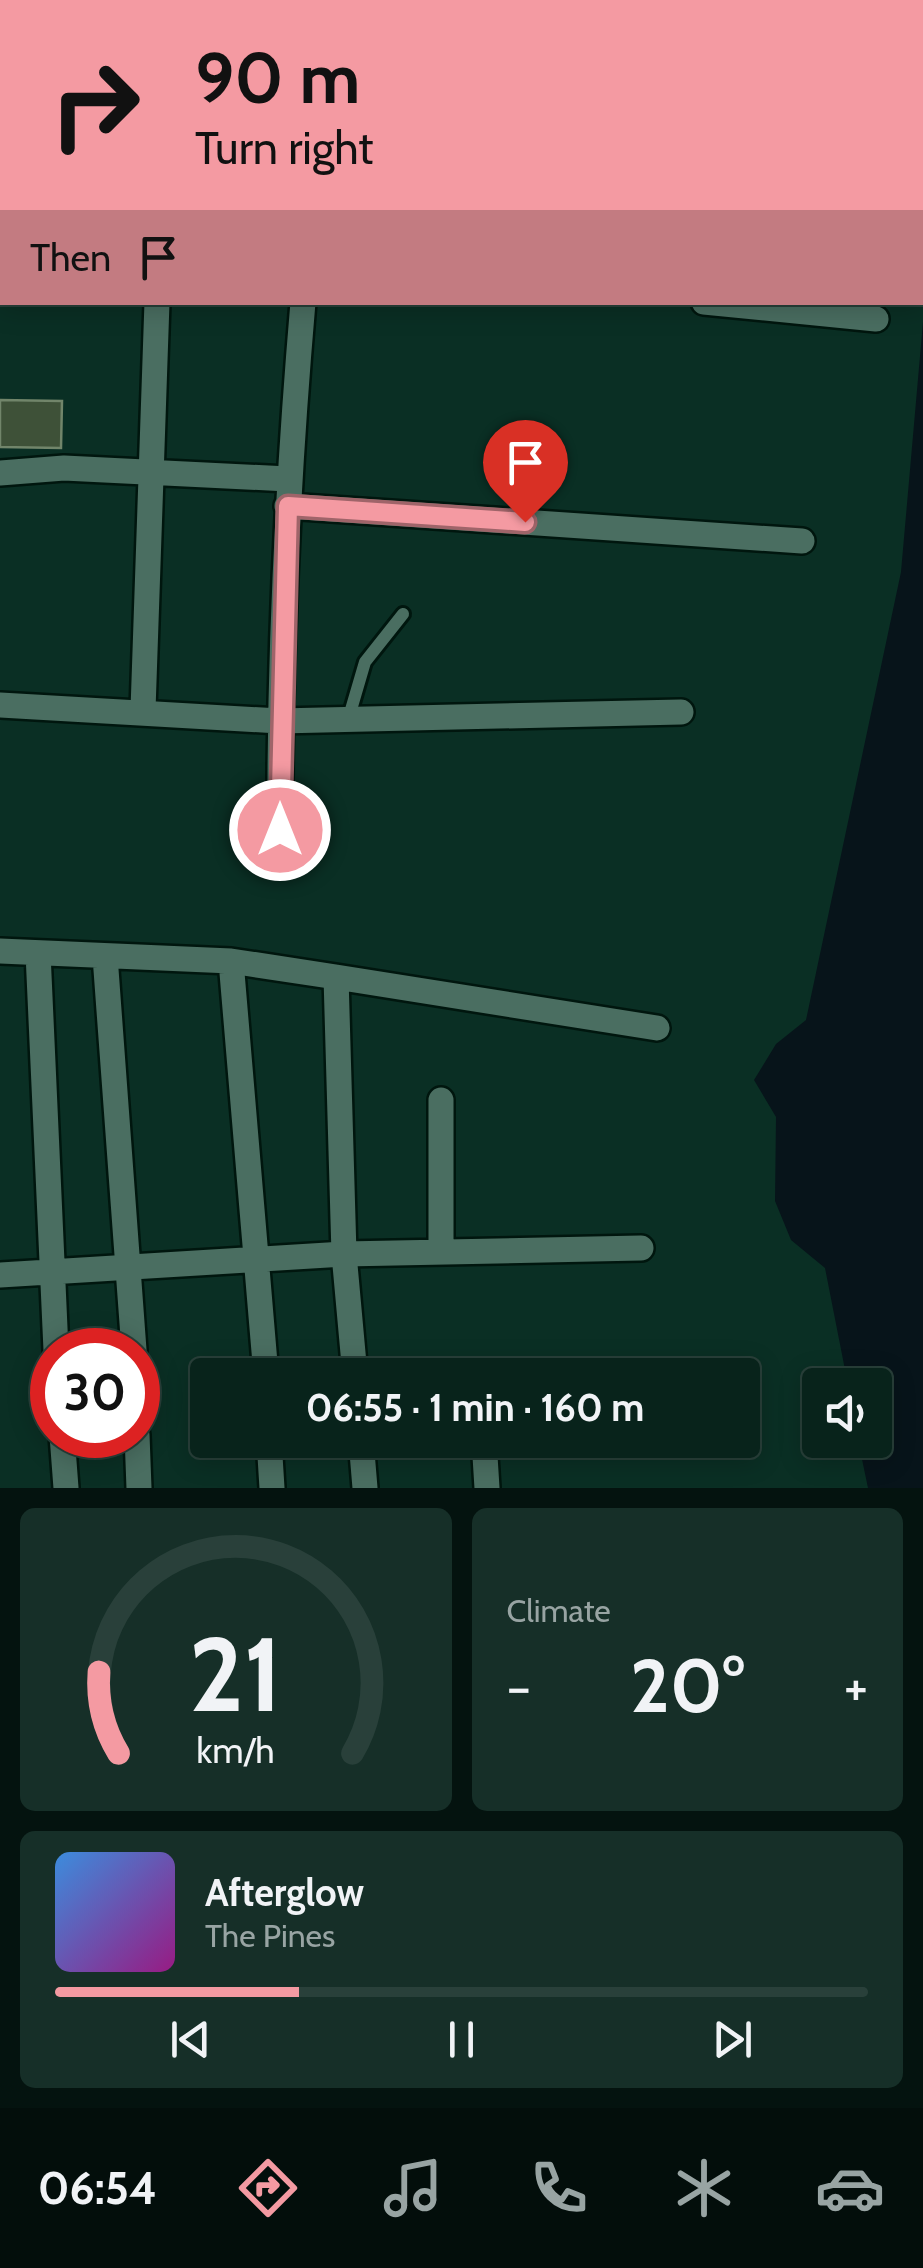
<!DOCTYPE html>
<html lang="en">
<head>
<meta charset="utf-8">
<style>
	body { margin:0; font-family:Cabin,sans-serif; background:#162f28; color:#f1f3f6; height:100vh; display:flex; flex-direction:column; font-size:38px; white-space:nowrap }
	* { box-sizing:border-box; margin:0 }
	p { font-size:32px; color:#98a4a3 }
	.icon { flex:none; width:55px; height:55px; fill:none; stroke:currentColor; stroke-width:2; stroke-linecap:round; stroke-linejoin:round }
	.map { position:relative; height:1488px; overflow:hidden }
	.details { display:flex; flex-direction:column; gap:20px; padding:20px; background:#04130f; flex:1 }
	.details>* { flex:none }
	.hud { position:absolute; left:0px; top:0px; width:925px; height:305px; box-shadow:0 5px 25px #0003,0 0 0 2px #29403a; background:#f49aa2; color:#111; overflow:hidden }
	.tools { position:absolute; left:802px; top:1368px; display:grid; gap:20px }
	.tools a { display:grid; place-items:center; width:90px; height:90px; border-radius:10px; background:#08231b; box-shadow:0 5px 25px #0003,0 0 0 2px #29403a; font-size:50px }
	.speed { position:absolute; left:30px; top:1328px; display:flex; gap:20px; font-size:50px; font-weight:700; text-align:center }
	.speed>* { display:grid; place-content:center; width:130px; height:130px; border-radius:50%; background:#08231b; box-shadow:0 5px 25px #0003,0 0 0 2px #29403a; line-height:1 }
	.speed .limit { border:15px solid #d22; background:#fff; color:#111 }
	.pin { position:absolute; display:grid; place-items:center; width:85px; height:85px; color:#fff; margin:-102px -42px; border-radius:50% 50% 50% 0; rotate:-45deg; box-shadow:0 0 10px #0007 }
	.pin .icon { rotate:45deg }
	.me { position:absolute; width:110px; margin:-55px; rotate:0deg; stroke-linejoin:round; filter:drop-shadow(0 0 8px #0008) }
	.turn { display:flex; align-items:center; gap:35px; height:210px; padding:0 30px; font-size:45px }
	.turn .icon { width:130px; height:130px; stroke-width:2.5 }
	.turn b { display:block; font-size:70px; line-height:85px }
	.then { display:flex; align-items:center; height:95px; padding:0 30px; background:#0003; gap:20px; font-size:38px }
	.big { font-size:75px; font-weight:800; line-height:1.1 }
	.details .widget { flex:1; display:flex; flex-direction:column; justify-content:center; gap:15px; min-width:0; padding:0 35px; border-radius:15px; background:#162f28 }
	.details .dial { align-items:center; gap:0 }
	.dial svg { height:260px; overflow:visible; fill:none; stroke:#29403a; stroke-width:7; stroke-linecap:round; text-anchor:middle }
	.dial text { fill:#f1f3f6; stroke:none }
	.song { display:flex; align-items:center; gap:30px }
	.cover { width:120px; height:120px; border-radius:15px; background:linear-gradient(135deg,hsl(210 70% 55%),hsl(310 70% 35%)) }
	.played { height:10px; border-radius:5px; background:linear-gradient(90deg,#f49aa2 30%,#29403a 30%) }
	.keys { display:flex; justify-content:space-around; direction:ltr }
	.heat { display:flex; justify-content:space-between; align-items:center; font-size:55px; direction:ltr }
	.details .tiles { flex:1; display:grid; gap:20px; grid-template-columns:1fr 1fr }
	.widget:last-child { grid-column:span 2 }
	.trip { position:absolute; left:190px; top:1358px; width:570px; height:100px; border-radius:10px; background:#08231b; box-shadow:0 5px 25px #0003,0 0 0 2px #29403a; font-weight:800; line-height:100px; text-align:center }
	.menu { display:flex; height:160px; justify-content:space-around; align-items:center; background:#030e0b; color:#98a4a3 }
	.menu .icon { width:70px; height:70px }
	.menu .on { color:#f49aa2 }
	.menu b { font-size:45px; color:#f1f3f6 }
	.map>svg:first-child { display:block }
</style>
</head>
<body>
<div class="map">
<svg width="923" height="1488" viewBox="0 0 923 1488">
	<rect width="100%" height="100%" fill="#0a2f24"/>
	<!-- water -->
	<path fill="#07141a" d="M923,322V1488H868L858,1440H875V1385H848L825,1268L791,1240L775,1201L776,1117L754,1080L776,1044L806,1020L901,572Z"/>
	<!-- building -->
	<path fill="#3e5138" stroke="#71856a" stroke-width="2.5" d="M0,400L62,401L61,448L0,447Z"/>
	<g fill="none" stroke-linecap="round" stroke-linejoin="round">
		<defs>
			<path id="service" d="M348,720L365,662L403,614"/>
			<path id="minor" d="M89,2V0
				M168,2V0
				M305,2V0
				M0,141H2
				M704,302L876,319
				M0,473L64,468L288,479
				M287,506L802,541
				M0,705L279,721L681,712
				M143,710L157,302
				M280,830C279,654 288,478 303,302
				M0,951L231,961L336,977L344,1254L355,1375
				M38,953L56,1350
				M105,956L134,1350
				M231,961L266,1375
				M336,977L657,1028
				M441,1251V1100
				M0,1275L344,1254L641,1248
				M62,1435L66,1488
				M137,1435L139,1488
				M269,1440L272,1488
				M361,1440L365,1488
				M484,1440L487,1488"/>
		</defs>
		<!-- service casing -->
		<use href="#service" stroke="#00160e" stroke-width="18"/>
		<!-- minor casing -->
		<use href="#minor" stroke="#00160e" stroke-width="30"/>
		<!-- service -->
		<use href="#service" stroke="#4a6e61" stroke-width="12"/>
		<!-- minor -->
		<use href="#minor" stroke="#4a6e61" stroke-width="25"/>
	</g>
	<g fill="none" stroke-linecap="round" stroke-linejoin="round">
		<defs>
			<path id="route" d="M280,830L288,506L525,522"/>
		</defs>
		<!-- route casing -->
		<use href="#route" stroke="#9f6469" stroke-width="25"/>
		<!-- route -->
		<use href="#route" stroke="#f49aa2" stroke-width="18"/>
	</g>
</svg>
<div class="tools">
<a><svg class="icon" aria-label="sound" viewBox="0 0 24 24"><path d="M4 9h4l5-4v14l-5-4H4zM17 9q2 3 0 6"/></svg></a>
</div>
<div class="speed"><div class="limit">30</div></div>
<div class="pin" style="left:525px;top:522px;background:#d93025"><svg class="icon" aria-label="arrive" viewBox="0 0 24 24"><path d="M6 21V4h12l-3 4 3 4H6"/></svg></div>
<svg class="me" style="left:280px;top:830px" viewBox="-20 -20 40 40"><circle r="17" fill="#f49aa2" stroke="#fff" stroke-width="3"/><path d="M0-11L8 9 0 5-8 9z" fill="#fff"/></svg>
<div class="trip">06:55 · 1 min · 160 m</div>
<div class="hud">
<div class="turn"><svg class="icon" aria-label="right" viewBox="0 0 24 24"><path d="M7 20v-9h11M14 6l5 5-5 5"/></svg><div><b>90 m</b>Turn right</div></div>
<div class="then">Then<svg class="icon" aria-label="arrive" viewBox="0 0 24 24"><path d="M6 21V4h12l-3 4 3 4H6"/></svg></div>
</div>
</div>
<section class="details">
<div class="tiles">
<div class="widget dial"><svg viewBox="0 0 100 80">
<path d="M14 69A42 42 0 1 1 86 69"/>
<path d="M14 69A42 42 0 0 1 8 44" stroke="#f49aa2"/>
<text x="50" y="56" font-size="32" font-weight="700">21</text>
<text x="50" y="72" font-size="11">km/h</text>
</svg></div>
<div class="widget"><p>Climate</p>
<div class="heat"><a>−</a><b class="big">20°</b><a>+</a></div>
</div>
<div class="widget">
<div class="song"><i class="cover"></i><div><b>Afterglow</b><p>The Pines</p></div></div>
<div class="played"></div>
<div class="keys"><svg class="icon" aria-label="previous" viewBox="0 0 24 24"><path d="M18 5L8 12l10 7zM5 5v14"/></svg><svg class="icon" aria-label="pause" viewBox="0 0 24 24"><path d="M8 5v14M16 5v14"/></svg><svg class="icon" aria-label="next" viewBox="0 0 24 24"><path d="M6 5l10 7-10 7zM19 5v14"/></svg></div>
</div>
</div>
</section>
<nav class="menu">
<b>06:54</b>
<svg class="icon on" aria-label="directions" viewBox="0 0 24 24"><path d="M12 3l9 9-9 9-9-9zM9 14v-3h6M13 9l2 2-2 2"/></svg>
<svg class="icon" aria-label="music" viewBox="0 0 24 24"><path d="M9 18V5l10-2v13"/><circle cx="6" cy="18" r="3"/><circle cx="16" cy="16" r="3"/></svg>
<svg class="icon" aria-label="phone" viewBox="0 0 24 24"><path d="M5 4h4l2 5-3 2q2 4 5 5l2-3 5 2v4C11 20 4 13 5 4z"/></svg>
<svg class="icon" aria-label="climate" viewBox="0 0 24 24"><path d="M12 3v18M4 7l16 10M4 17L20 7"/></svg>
<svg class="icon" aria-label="car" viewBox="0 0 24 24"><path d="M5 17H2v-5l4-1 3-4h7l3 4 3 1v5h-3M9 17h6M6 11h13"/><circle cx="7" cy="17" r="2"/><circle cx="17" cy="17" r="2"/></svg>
</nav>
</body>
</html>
